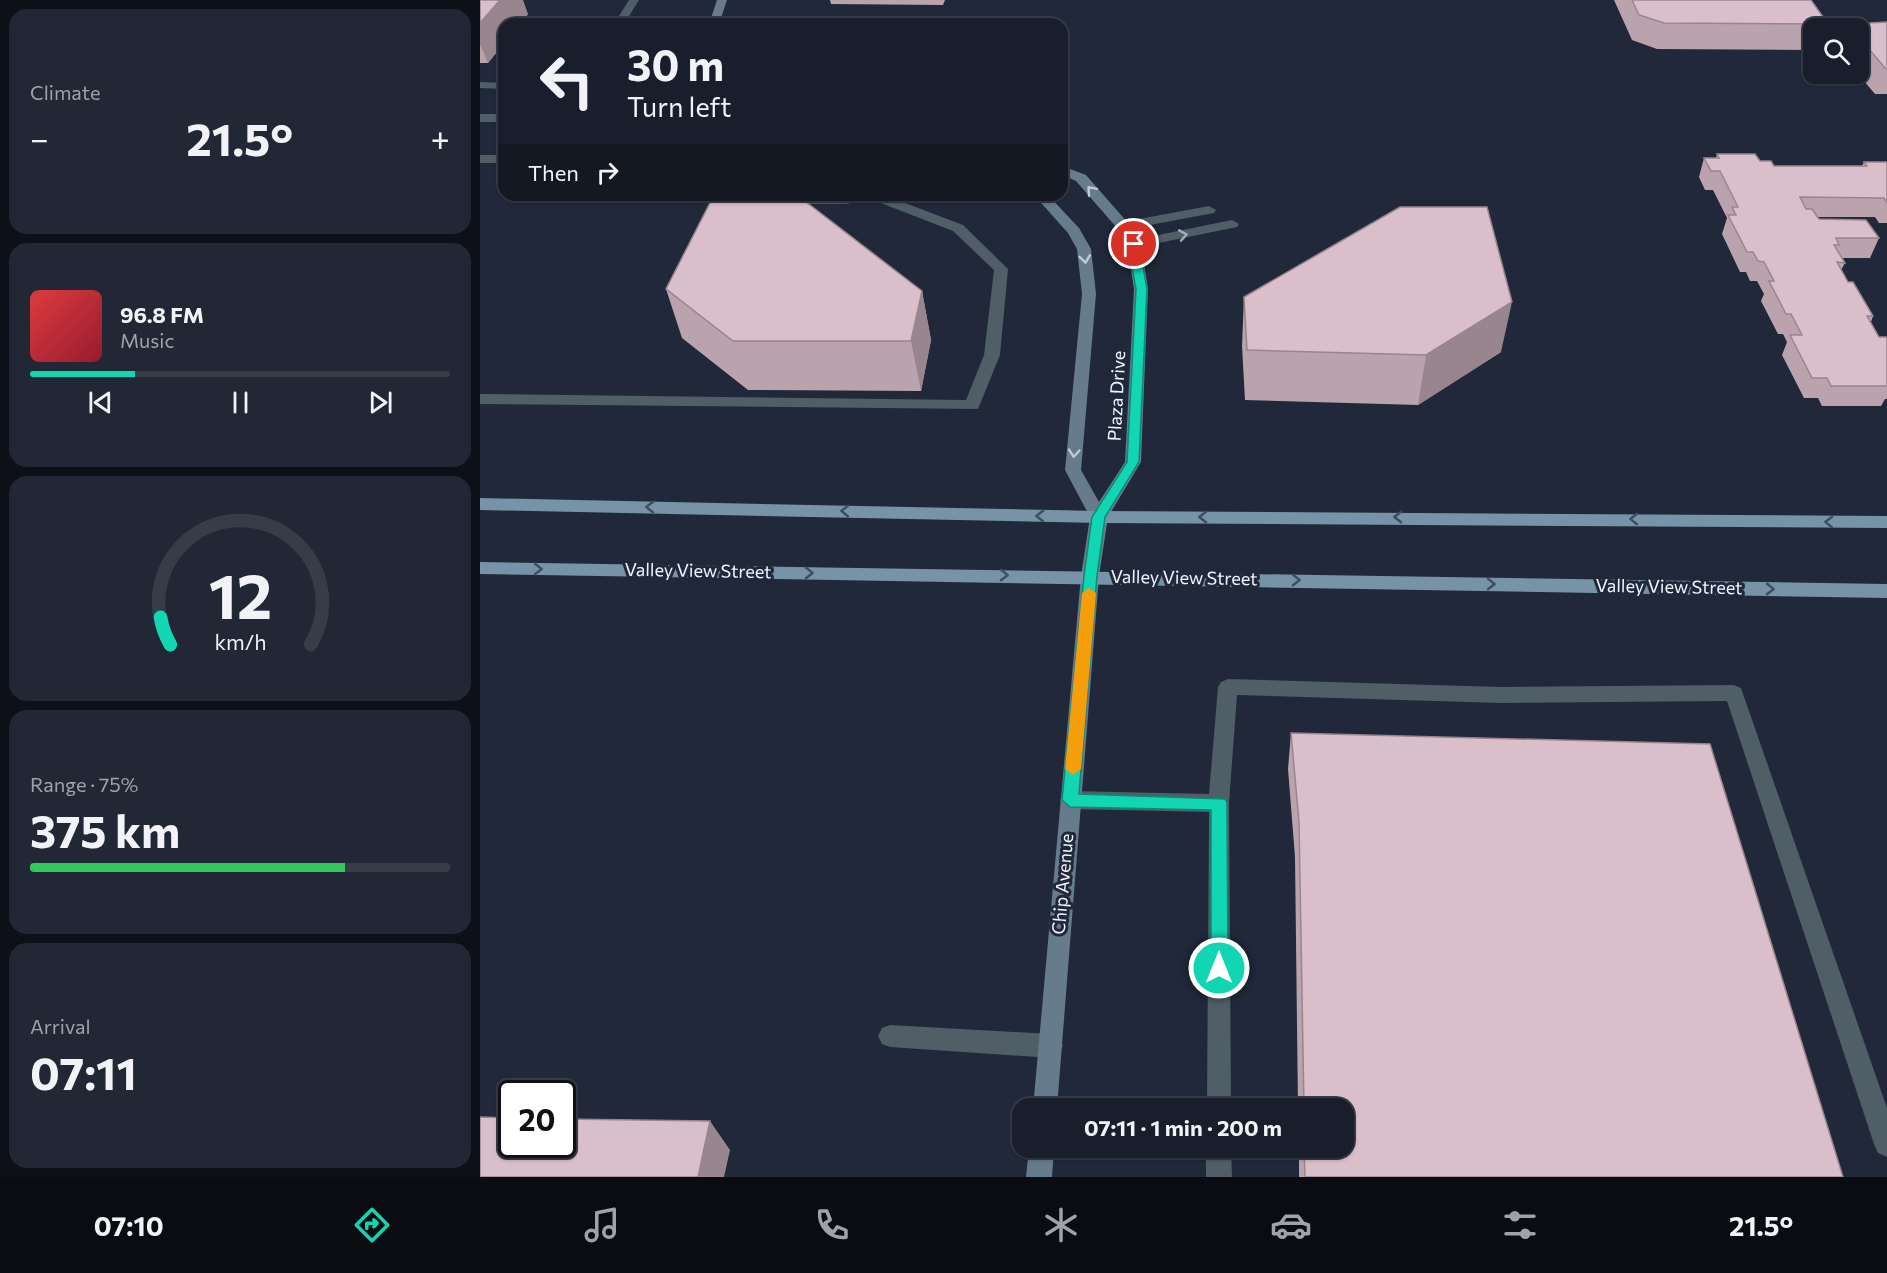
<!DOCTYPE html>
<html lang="en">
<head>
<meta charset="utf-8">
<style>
	body { margin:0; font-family:Commissioner,sans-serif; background:#212734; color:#f1f3f6; height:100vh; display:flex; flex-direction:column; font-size:22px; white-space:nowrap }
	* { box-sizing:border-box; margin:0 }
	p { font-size:20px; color:#9fa2a9 }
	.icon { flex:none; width:33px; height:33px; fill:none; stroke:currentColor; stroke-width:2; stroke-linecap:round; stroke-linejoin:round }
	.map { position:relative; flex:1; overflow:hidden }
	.panel { display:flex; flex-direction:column; gap:9px; padding:9px; background:#0d1018; width:480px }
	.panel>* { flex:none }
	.guide { position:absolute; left:18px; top:18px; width:570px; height:183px; border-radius:18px; box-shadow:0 2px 4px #0004,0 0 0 2px #363c48; background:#181e2c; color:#f1f3f6; overflow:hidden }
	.controls { position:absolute; left:1323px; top:18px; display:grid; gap:12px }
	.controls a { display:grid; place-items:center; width:66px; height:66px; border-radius:12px; background:#181e2c; box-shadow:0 2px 4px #0004,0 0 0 2px #363c48; font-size:30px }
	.speed { position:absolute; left:18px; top:1080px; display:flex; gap:12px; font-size:30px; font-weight:700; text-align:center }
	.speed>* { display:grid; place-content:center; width:78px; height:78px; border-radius:50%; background:#181e2c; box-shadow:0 2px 4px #0004,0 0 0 2px #363c48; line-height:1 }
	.speed .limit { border:3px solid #111; border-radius:9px; background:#fff; color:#111 }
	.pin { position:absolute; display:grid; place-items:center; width:51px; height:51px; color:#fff; margin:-26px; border:3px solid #fff; border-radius:50%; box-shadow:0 2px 6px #0007 }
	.me { position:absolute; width:66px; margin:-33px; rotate:0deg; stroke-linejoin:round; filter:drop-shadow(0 0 4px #0008) }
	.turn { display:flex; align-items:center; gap:21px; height:126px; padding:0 30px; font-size:27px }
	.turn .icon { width:78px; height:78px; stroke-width:2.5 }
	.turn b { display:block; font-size:42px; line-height:51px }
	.then { display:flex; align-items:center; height:57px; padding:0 30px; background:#0003; gap:12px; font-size:22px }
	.big { font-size:45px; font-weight:700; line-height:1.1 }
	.panel .widget { flex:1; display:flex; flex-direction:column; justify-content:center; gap:9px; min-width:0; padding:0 21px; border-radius:18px; background:#212734 }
	.panel .dial { align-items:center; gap:0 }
	.dial svg { height:156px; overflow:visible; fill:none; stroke:#363c48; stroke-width:7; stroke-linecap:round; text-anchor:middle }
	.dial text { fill:#f1f3f6; stroke:none }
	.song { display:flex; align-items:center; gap:18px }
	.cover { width:72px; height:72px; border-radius:9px; background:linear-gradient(135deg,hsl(0 70% 55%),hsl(350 70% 35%)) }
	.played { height:6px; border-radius:3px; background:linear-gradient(90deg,#12d5b4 25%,#363c48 25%) }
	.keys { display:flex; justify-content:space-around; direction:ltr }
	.heat { display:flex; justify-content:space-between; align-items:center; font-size:33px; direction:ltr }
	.charge { height:9px; border-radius:4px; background:linear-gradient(90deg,#34c759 75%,#363c48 0) }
	.trip { position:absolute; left:532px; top:1098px; width:342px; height:60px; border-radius:18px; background:#181e2c; box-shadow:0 2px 4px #0004,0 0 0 2px #363c48; font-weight:700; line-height:60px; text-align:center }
	.tab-bar { display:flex; height:96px; justify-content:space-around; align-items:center; background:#0a0c12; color:#9fa2a9 }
	.tab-bar .icon { width:42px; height:42px }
	.tab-bar .on { color:#12d5b4 }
	.tab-bar b { font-size:27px; color:#f1f3f6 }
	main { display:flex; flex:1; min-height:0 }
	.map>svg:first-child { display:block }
</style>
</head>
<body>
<main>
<section class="panel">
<div class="widget"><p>Climate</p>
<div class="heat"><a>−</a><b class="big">21.5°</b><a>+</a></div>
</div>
<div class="widget">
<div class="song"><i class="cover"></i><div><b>96.8 FM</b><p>Music</p></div></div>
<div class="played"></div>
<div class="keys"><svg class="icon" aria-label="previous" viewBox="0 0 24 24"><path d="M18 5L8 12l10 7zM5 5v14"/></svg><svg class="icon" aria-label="pause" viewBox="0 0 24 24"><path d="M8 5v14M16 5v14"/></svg><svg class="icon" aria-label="next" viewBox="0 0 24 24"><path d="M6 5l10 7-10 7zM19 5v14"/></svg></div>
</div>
<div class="widget dial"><svg viewBox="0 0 100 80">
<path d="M14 69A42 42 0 1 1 86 69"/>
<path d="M14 69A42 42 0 0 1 9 55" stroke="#12d5b4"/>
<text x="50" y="56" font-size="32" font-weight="700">12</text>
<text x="50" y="72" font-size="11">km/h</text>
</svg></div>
<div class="widget"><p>Range · 75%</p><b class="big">375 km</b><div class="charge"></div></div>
<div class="widget"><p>Arrival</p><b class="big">07:11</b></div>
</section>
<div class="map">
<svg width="1407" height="1177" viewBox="0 0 1407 1177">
	<rect width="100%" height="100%" fill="#20283a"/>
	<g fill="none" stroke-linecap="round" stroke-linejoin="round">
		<!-- lane -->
		<path fill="#505e68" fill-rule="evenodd" d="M149,0H159L144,24H134Z
			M0,82L24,83V89L0,88Z
			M0,114H24V122H0Z
			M0,155H24V163H0Z
			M225,195L254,196L261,200C252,206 232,206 223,200Z
			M404,195L483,225L528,269L520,355L498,409L0,404V394L486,400L504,355L514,270L473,231L388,198L367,204H300L293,200L300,196Z
			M729,206L736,210L734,213L643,230L636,226L643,222Z
			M752,220L759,224L757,227L654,248L647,244L654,240Z
			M748,679L1021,687L1254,685L1261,688L1407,1108V1157L1398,1153L1394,1144L1247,701L1021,703L757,695L749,803L751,1108H727L729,812L590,809L583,806L580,800L583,794L590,791L729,794L738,687L741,682Z
			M410,1025L571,1034L579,1038L583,1046L579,1054L571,1058L410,1047L402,1044L398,1036L402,1028Z
			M726,1148H751L752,1177H726Z"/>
		<!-- secondary -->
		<path fill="#667c8c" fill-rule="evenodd" d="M237,0H247L239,24H229Z
			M582,166L606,175L648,223L661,244L668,289L661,462L628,517L619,576L577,1108H553L601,576L610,517L585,470L602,294L597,249L588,233L554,195H568L599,228L611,249L616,294L601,470L619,502L645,462L654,289L647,244L637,228L596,181L582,175Z
			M549,1148H574L572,1177H546Z"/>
		<!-- primary -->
		<path fill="#7693a7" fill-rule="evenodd" d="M0,498L619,511L1407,516V528L619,523L0,510Z
			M0,562L1407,584V598L0,574Z"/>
	</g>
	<!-- wall -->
	<path fill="#bba3ae" d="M0,0L48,14L8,63H0Z
		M350,0H465L463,5L351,4Z
		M1134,0H1331L1348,24L1346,28H1334V50L1177,49L1152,40Z
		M1407,22V94H1395L1378,74V31Z
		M1237,154L1280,161L1294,166H1382L1384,162H1407V223H1399L1395,217H1337L1339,219L1399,238L1390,258H1362L1365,263L1361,270L1368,282L1393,316L1391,322L1399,337H1407V399H1405L1401,406H1342L1338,398H1324L1302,355L1307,342L1303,334H1298L1281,301L1284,294L1277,281H1270L1266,272H1260L1242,234L1247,218L1233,190H1225L1219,177L1224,158H1236Z
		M186,289L442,291L451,340L441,391L268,390L202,338Z
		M764,297L1021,352L938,405L765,400L762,346Z
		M811,733L1363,1177H819V1148H864V1108H818L815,857L808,769Z"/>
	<!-- shaded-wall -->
	<path fill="#99858d" d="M20,0H43L48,14L40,24H24V43L8,63L0,44V23Z
		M442,291L451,340L441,391L431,341Z
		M1032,302L1021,352L938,405L946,355Z
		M230,1121L250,1150L244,1177H218Z"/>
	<!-- building -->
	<path fill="#dabeca" stroke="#99858d" stroke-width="1.5" d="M0,0H20L0,23Z
		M1152,0H1331L1348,24L1184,23L1159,15Z
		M1407,22V68H1405L1378,36V31L1390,23Z
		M1237,154H1275L1280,161H1291L1294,166H1387L1384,162H1407V203L1404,198L1320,197L1326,209H1332L1339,219L1386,220L1399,238H1356L1359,245H1354L1365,263L1357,262L1368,282H1373L1393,316H1387L1399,337H1407V386H1351L1347,378H1332L1310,335H1322L1311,314H1306L1289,281H1294L1284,262L1278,261L1273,252H1267L1248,215H1256L1252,207H1258L1240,171H1231L1224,158H1239Z
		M234,195H317L442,291L431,341H253L186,289Z
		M920,207H1007L1032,302L946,355L767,350L764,297Z
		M811,733L1230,744L1363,1177H825L824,1148H864V1108H824L819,822Z
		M0,1117L32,1118V1144H82V1119L230,1121L218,1177H0Z"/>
	<!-- one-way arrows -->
	<defs><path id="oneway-chevron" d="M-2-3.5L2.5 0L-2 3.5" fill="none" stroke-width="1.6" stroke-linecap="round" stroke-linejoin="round" transform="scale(1.5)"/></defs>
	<g stroke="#c0cbd7">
		<use href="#oneway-chevron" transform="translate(611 190) rotate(-131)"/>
		<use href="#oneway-chevron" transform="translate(605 259) rotate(82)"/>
		<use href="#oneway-chevron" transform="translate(594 453) rotate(95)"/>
	</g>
	<use stroke="#a0aab4" href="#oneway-chevron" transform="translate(703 235) rotate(-10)"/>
	<g stroke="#3e4d60">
		<use href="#oneway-chevron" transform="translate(170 507) rotate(-179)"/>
		<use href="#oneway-chevron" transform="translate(365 511) rotate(-179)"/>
		<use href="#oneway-chevron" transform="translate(560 516) rotate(-179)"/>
		<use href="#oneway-chevron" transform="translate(723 517) rotate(-180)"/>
		<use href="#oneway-chevron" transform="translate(918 517) rotate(-180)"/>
		<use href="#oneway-chevron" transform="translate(1154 519) rotate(-179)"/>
		<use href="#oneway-chevron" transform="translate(1349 522) rotate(-179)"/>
		<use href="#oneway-chevron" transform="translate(58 569) rotate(1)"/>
		<use href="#oneway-chevron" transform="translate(329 573) rotate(1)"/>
		<use href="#oneway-chevron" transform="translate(524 575) rotate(1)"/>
		<use href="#oneway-chevron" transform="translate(816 580) rotate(1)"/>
		<use href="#oneway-chevron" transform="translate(1011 584) rotate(1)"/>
		<use href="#oneway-chevron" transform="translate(1290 589) rotate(1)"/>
	</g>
	<!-- route -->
	<path fill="#12d5b4" stroke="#0c8a75" stroke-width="1.5" d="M654,241L659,244L667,289L659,462L625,517L617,576L599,794L745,799L747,803L748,968L745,973L739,976L733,973L731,968V810L590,807L582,800L604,576L612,517L647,462L656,289L648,244Z"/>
	<!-- slow -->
	<path fill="#f59e0b" d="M609,588L616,593L601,769L593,775L585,769L602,593Z"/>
	<g text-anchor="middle" stroke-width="6" stroke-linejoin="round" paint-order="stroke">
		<!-- street labels -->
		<g font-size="18" fill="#f1f5ff" stroke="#20283a">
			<text transform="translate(637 396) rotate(-87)" y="6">Plaza Drive</text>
			<text transform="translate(218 571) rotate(1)" y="6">Valley View Street</text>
			<text transform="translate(704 578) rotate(1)" y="6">Valley View Street</text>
			<text transform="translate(1189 587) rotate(1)" y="6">Valley View Street</text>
			<text transform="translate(583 884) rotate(-85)" y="6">Chip Avenue</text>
		</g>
	</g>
</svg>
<div class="controls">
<a><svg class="icon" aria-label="search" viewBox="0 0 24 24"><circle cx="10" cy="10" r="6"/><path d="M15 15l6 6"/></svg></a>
</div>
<div class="speed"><div class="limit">20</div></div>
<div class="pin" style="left:654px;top:244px;background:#d93025"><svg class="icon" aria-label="arrive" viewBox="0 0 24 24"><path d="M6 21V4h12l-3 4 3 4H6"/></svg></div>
<svg class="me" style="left:739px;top:968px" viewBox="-20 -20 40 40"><circle r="17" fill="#12d5b4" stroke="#fff" stroke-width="3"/><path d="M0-11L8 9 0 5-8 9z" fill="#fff"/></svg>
<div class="trip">07:11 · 1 min · 200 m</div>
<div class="guide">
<div class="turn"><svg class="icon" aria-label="left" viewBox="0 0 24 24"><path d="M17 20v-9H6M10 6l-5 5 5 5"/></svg><div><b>30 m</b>Turn left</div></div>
<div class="then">Then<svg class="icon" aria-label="right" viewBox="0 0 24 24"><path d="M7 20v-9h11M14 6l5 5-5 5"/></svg></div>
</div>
</div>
</main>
<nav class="tab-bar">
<b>07:10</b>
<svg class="icon on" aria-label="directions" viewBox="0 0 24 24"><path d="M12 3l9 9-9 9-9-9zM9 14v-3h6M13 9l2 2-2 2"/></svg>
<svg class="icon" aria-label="music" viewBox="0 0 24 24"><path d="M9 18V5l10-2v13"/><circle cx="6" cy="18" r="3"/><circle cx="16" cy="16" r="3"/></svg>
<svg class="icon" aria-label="phone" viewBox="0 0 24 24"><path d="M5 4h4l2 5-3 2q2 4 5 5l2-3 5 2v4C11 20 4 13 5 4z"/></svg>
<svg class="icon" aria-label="climate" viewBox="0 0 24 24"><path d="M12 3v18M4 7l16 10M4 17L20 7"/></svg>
<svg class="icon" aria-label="car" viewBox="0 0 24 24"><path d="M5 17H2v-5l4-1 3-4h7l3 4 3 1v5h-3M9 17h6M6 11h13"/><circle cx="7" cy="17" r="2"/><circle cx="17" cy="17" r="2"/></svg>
<svg class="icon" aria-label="filters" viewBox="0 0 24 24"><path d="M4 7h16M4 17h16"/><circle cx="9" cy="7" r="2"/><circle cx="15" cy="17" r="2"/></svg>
<b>21.5°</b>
</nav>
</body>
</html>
